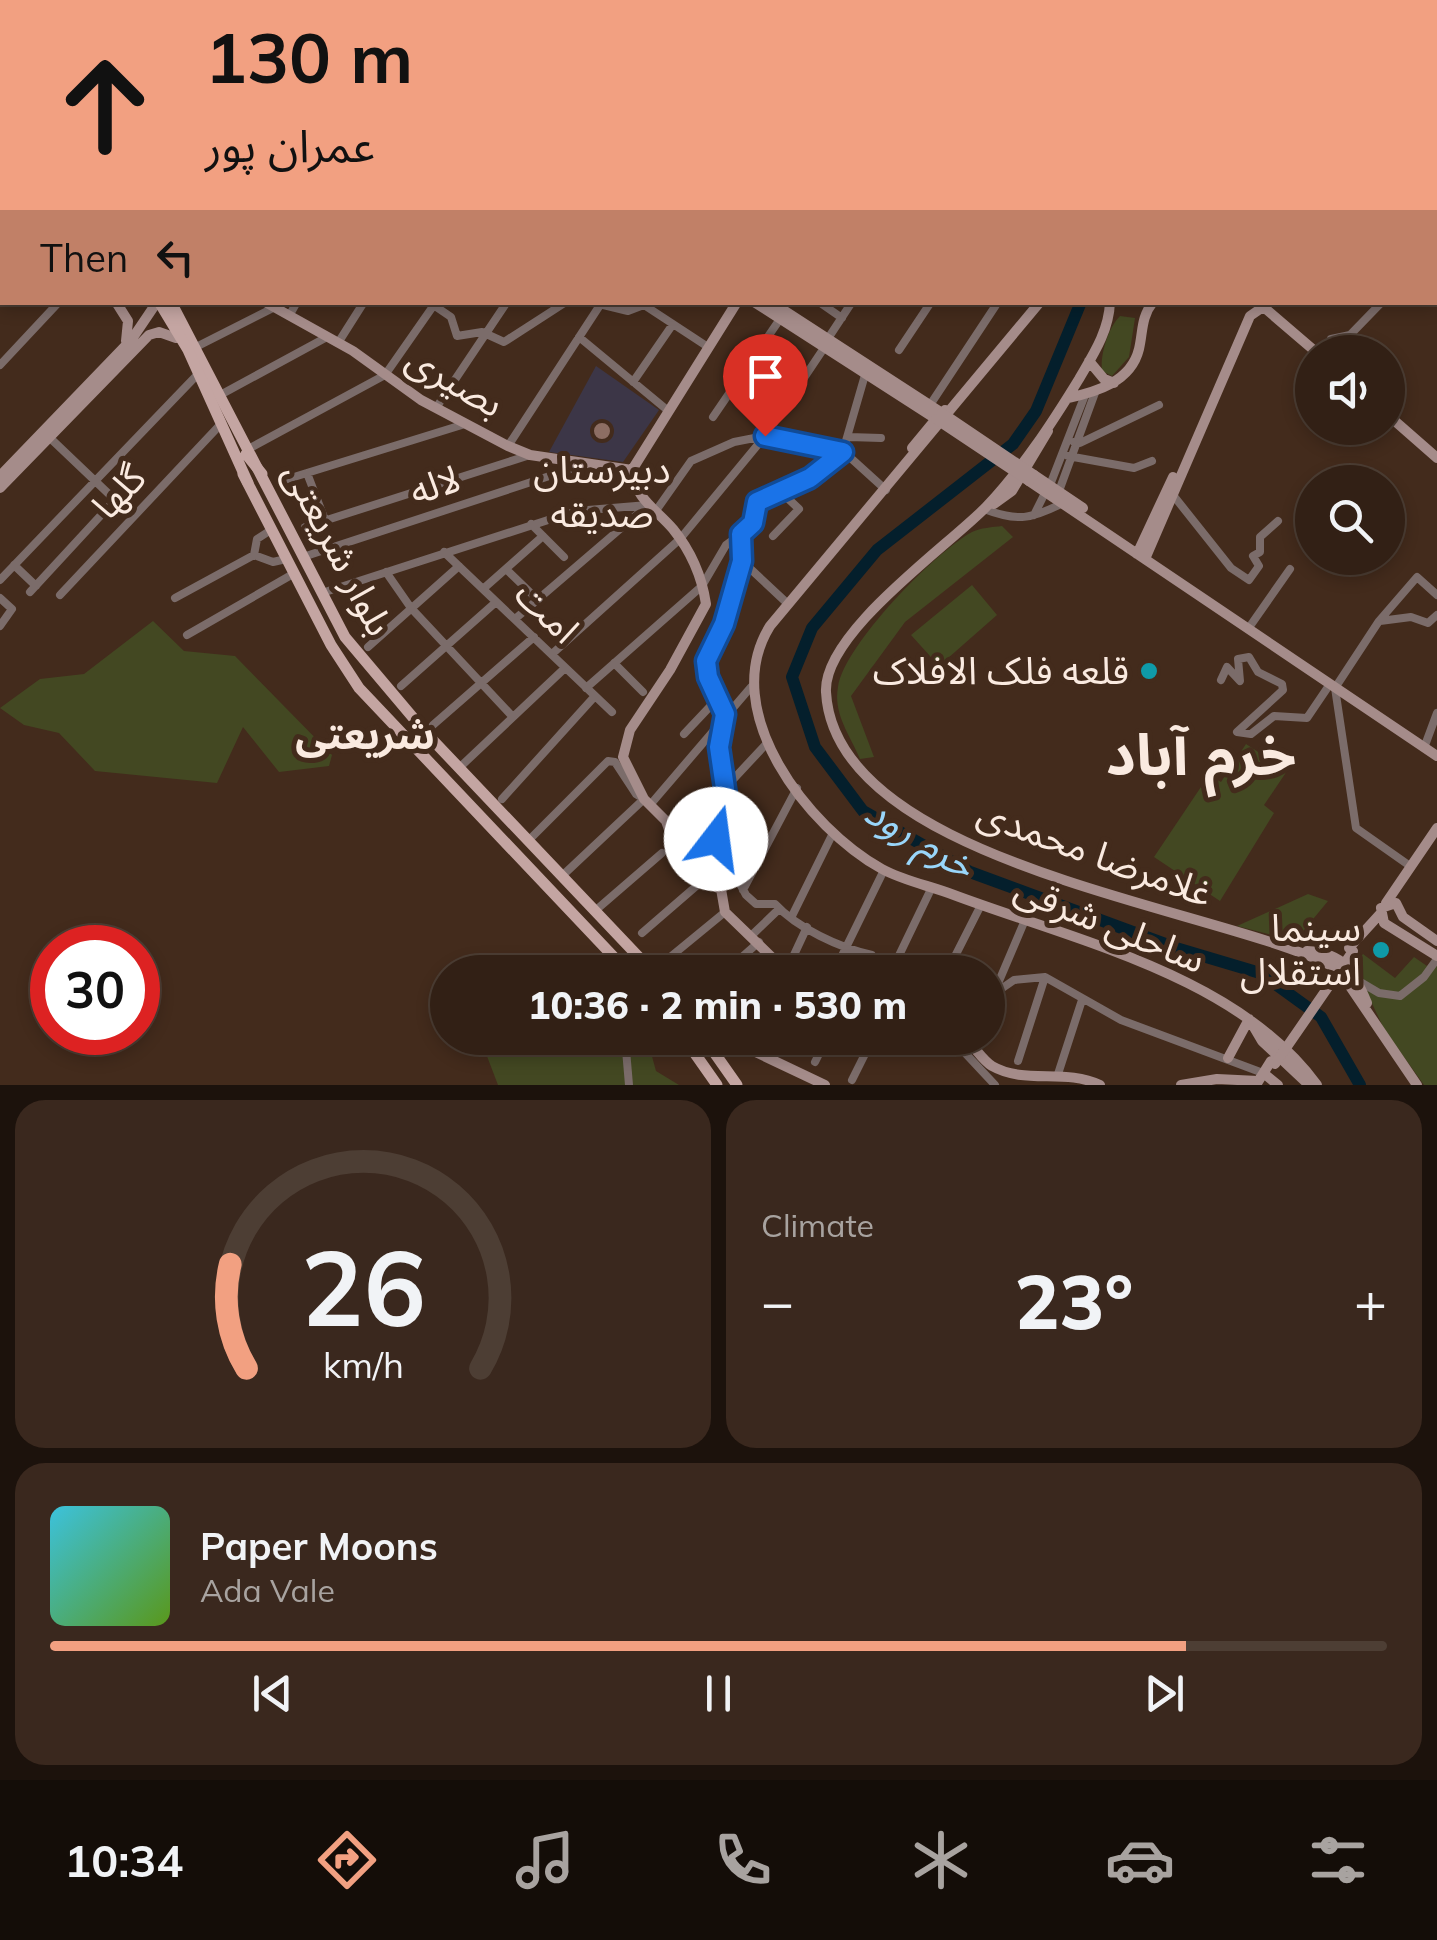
<!DOCTYPE html>
<html lang="en">
<head>
<meta charset="utf-8">
<style>
	body { margin:0; font-family:Mulish,"Noto Sans Arabic",sans-serif; background:#3a281e; color:#f1f3f6; height:100vh; display:flex; flex-direction:column; font-size:38px; white-space:nowrap }
	* { box-sizing:border-box; margin:0 }
	p { font-size:32px; color:#a8a3a0 }
	.icon { flex:none; width:55px; height:55px; fill:none; stroke:currentColor; stroke-width:2; stroke-linecap:round; stroke-linejoin:round }
	.map { position:relative; height:1085px; overflow:hidden }
	.sheet { display:flex; flex-direction:column; gap:15px; padding:15px; background:#1c120c; flex:1 }
	.sheet>* { flex:none }
	.top-card { position:absolute; left:0px; top:0px; width:1438px; height:305px; box-shadow:0 5px 15px #0003,0 0 0 2px #4d3e34; background:#f2a081; color:#111; overflow:hidden }
	.tools { position:absolute; left:1295px; top:335px; display:grid; gap:20px }
	.tools a { display:grid; place-items:center; width:110px; height:110px; border-radius:50%; background:#322015; box-shadow:0 5px 15px #0003,0 0 0 2px #4d3e34; font-size:50px }
	.speed { position:absolute; left:30px; top:925px; display:flex; gap:20px; font-size:50px; font-weight:700; text-align:center }
	.speed>* { display:grid; place-content:center; width:130px; height:130px; border-radius:50%; background:#322015; box-shadow:0 5px 15px #0003,0 0 0 2px #4d3e34; line-height:1 }
	.speed .limit { border:15px solid #d22; background:#fff; color:#111 }
	.pin { position:absolute; display:grid; place-items:center; width:85px; height:85px; color:#fff; margin:-102px -42px; border-radius:50% 50% 50% 0; rotate:-45deg; box-shadow:0 0 10px #0007 }
	.pin .icon { rotate:45deg }
	.me { position:absolute; width:110px; margin:-55px; rotate:15deg; stroke-linejoin:round; filter:drop-shadow(0 0 8px #0008) }
	.turn { display:flex; align-items:center; gap:35px; height:210px; padding:0 40px; font-size:45px }
	.turn .icon { width:130px; height:130px; stroke-width:2.5 }
	.turn b { display:block; font-size:70px; line-height:85px }
	.then { display:flex; align-items:center; height:95px; padding:0 40px; background:#0003; gap:20px; font-size:38px }
	.big { font-size:75px; font-weight:800; line-height:1.1 }
	.sheet .card { flex:1; display:flex; flex-direction:column; justify-content:center; gap:15px; min-width:0; padding:0 35px; border-radius:30px; background:#3a281e }
	.sheet .dial { align-items:center; gap:0 }
	.dial svg { height:260px; overflow:visible; fill:none; stroke:#4d3e34; stroke-width:7; stroke-linecap:round; text-anchor:middle }
	.dial text { fill:#f1f3f6; stroke:none }
	.song { display:flex; align-items:center; gap:30px }
	.cover { width:120px; height:120px; border-radius:15px; background:linear-gradient(135deg,hsl(190 70% 55%),hsl(90 70% 35%)) }
	.played { height:10px; border-radius:5px; background:linear-gradient(90deg,#f2a081 85%,#4d3e34 85%) }
	.keys { display:flex; justify-content:space-around; direction:ltr }
	.heat { display:flex; justify-content:space-between; align-items:center; font-size:55px; direction:ltr }
	.sheet .tiles { flex:1; display:grid; gap:15px; grid-template-columns:1fr 1fr }
	.card:last-child { grid-column:span 2 }
	.trip { position:absolute; left:430px; top:955px; width:575px; height:100px; border-radius:50px; background:#322015; box-shadow:0 5px 15px #0003,0 0 0 2px #4d3e34; font-weight:800; line-height:100px; text-align:center }
	.menu { display:flex; height:160px; justify-content:space-around; align-items:center; background:#140d08; color:#a8a3a0 }
	.menu .icon { width:70px; height:70px }
	.menu .active { color:#f2a081 }
	.menu b { font-size:45px; color:#f1f3f6 }
	.map>svg:first-child { display:block }
</style>
</head>
<body>
<div class="map">
<svg width="1437" height="1085" viewBox="0 0 1437 1085">
	<rect width="100%" height="100%" fill="#432b1c"/>
	<!-- education -->
	<path fill="#3c3647" d="M596,366L659,410L623,462L549,452Z"/>
	<!-- green -->
	<path fill="#434822" d="M1120,316L1135,318L1129,357L1112,376L1102,371C1100,355 1108,328 1120,316Z
		M1002,526L1013,537L905,622L851,696L874,757L860,759C850,735 833,714 838,687C844,645 935,552 972,532C980,528 993,527 1002,526Z
		M972,585L997,615L939,666L911,635Z
		M153,621L184,651L235,656L332,755L329,766L279,772L243,727L217,783L95,771L59,733L24,725L0,708L40,679L84,674Z
		M1246,744L1287,771L1264,805L1274,813L1220,901L1154,857L1209,775L1221,782Z
		M1308,894L1328,901L1295,941L1237,926Z
		M1363,954L1395,978L1414,957L1427,966L1437,957V1085H1424L1384,1029L1354,965Z
		M501,1038H647L656,1071L679,1085H498L485,1051Z"/>
	<g fill="none" stroke-linecap="round" stroke-linejoin="round">
		<!-- river -->
		<path stroke="#041f2c" stroke-width="12" d="M811,0L812,2
			M1081,302L1036,411L1013,444L877,550L812,628L792,677L815,747L863,811L970,872L1176,948L1260,973L1321,1017L1360,1085"/>
		<!-- street -->
		<path stroke="#7b6c6a" stroke-width="8" d="M1193,0V2
			M0,2L3,0
			M68,2L72,0
			M121,2L123,0
			M192,2L194,0
			M265,2L266,0
			M455,2L456,0
			M522,2L523,0
			M593,2L595,0
			M662,2L663,0
			M744,2L746,0
			M1148,2V0
			M1393,2L1394,0
			M1435,29L1437,26
			M1435,84L1437,81
			M1435,148L1437,145
			M1435,224L1437,222
			M0,272L2,269
			M1435,275L1437,273
			M1435,294L1437,296
			M429,302L451,317L457,336L482,332L504,342L566,302
			M591,302L628,311L649,303
			M819,302L842,318
			M644,305L708,347
			M289,316L297,302
			M579,337L666,409
			M1331,339L1350,335L1382,302
			M827,340L852,302
			M338,343L364,302
			M1333,344L1347,352
			M198,346L273,308
			M899,350L931,302
			M1369,352L1374,348
			M0,365L59,302
			M633,382L673,324
			M222,394L327,337
			M930,405L998,302
			M436,408L507,302
			M713,417L780,319
			M49,437L133,517
			M849,437L881,438
			M1074,442L1080,443L1159,405
			M508,446L602,302
			M250,448L385,375L436,302
			M1068,456L1134,468L1152,461
			M307,473L325,520
			M281,481L465,424
			M1050,485L1085,395
			M1059,491L1096,390
			M1173,495L1231,568L1249,580L1259,566L1253,556L1260,552V537L1278,521
			M984,509C1018,522 1031,519 1063,503
			M655,512L691,461L734,442L765,436L843,451L886,490
			M1034,515L1046,491
			M531,524L564,557
			M305,527L530,455
			M773,536L799,509L780,491
			M444,552L612,712
			M254,555L273,562L286,559
			M254,555L257,539L271,530
			M303,557L583,465
			M742,561L788,604
			M14,565L36,586
			M506,569L538,600
			M386,572L411,608L513,717
			M0,580L197,375
			M483,589L543,536
			M30,592L115,500
			M322,593L576,511L648,505
			M60,595L219,426
			M0,598L12,609L0,626
			M175,598L254,555
			M515,619L648,505
			M1380,621L1411,617L1428,623L1437,615
			M1248,629L1290,569
			M187,635L293,574
			M368,647L459,566
			M552,654L680,539L765,436L824,348
			M614,663L643,692
			M1221,680L1227,667L1240,681L1238,659L1249,657L1258,672L1282,684L1283,690L1237,732L1251,734L1274,716L1307,718L1330,684
			M401,686L496,602
			M586,688L702,586L726,545L741,534
			M725,714L708,677L707,661L723,624L742,561L741,534L753,523L757,503L810,478L843,451L865,375
			M725,714L719,747L729,816L716,839L746,895L756,904H775C797,928 840,948 872,955L881,972
			M433,725L534,637
			M684,734L719,697
			M1424,748L1437,713
			M459,768L565,668
			M502,799L595,696
			M650,805L751,687
			M529,840L608,761L615,762L636,794L644,799L562,876
			M673,844L768,742
			M1410,866L1356,828L1335,688L1379,621L1417,577L1437,595
			M743,890L797,788
			M596,910L662,853
			M791,918L833,833
			M642,933L701,882
			M752,935L779,909
			M669,958L725,912
			M725,972L759,942
			M786,972L807,927
			M834,972L884,870
			M891,972L932,887
			M947,972L981,905
			M1357,980L1379,993L1400,996L1424,977L1437,959
			M988,998L1014,980L1045,977L1121,1020L1263,1073
			M988,1007L1025,920
			M625,1038L629,1085
			M951,1038L995,1085
			M1018,1061L1045,977
			M815,1062L827,1038
			M1058,1074L1082,1000
			M852,1080L873,1038"/>
		<!-- secondary -->
		<path stroke="#a58c8a" stroke-width="10" d="M295,0L299,2
			M366,0L369,2
			M776,0L777,2
			M915,0L917,2
			M966,0L969,2
			M322,2L325,0
			M1289,2L1303,0
			M1350,2L1352,0
			M0,169L2,171
			M0,181L2,183
			M116,302L128,321L126,341
			M265,302L353,351L421,400L508,446L530,455L632,470
			M754,302L936,419L912,448
			M771,302L942,413L945,410
			M1040,302L770,626C717,711 808,828 882,869C904,881 931,886 954,895C1074,940 1238,976 1317,1085
			M1110,302C1109,331 1093,355 1079,379C1052,423 1022,469 986,507C947,547 823,633 826,692C835,863 1210,906 1330,965L1345,979L1417,1085
			M1260,304L1316,352
			M1089,361L1104,379L1114,383
			M1068,398C1096,392 1131,382 1139,349C1143,332 1141,317 1153,302
			M1388,415L1437,458
			M632,470C635,499 656,509 673,529C690,550 702,577 706,604L670,670L630,730L623,757L644,799L666,821L683,869L690,877L721,889L725,912L787,972
			M632,470L737,302
			M1034,475L1083,508
			M0,476L132,339L157,302
			M1029,481L1437,756
			M0,488L149,335L159,332L176,338
			M994,504L1012,491L1048,431
			M1137,554L1173,477
			M1145,559L1250,316L1263,307
			M1386,903L1437,828
			M1437,941L1403,917L1396,903L1381,908L1384,923L1437,956
			M1349,948L1380,914
			M1307,951C1344,953 1354,971 1367,1003
			M1252,1024L1262,1041L1309,1085
			M726,1038L825,1085
			M964,1038C975,1046 981,1059 992,1066C1025,1085 1065,1068 1100,1085
			M1228,1058L1249,1019
			M1267,1076L1278,1085
			M1181,1085L1217,1079L1258,1081
			M1256,1085L1271,1061"/>
		<!-- primary -->
		<path stroke="#c4a5a2" stroke-width="11" d="M856,0L857,2
			M871,0L873,2
			M0,36L2,40
			M0,70L2,74
			M171,302L345,637L426,733L653,972
			M243,474L331,645L359,688L628,972
			M684,1038L717,1085
			M704,1038L737,1085"/>
		<!-- secondary-bridge -->
		<path stroke="#a58c8a" stroke-width="10" d="M942,413L1034,475
			M936,419L1029,481
			M1275,1064L1353,951"/>
		<!-- primary-bridge -->
		<path stroke="#c4a5a2" stroke-width="11" d="M159,302L188,350L248,483
			M246,454L262,474"/>
	</g>
	<g fill="none" stroke-linecap="round" stroke-linejoin="round">
		<defs>
			<path id="route" d="M716,839L729,816L719,747L725,714L708,677L706,661L724,624L742,561L741,534L753,523L757,502L810,478L843,452L765,436"/>
		</defs>
		<!-- route casing -->
		<use href="#route" stroke="#114b97" stroke-width="25"/>
		<!-- route -->
		<use href="#route" stroke="#1a73e8" stroke-width="18"/>
	</g>
	<!-- markers -->
	<circle fill="#8d6e63" stroke="#432b1c" stroke-width="4" cx="602" cy="431" r="10"/>
	<g fill="#0f9aa8" stroke="#432b1c" stroke-width="4">
		<circle cx="1149" cy="671" r="10"/>
		<circle cx="1381" cy="950" r="10"/>
	</g>
	<g text-anchor="middle" stroke-width="10" stroke-linejoin="round" paint-order="stroke">
		<!-- street labels -->
		<g font-size="38" fill="#faeae0" stroke="#432b1c">
			<text transform="translate(455 381) rotate(30)" y="13">بصیری</text>
			<text transform="translate(435 485) rotate(-18)" y="13">لاله</text>
			<text transform="translate(119 492) rotate(-47)" y="13">گلها</text>
			<text transform="translate(338 549) rotate(62)" y="13">بلوار شریعتی</text>
			<text transform="translate(547 612) rotate(44)" y="13">امت</text>
			<text transform="translate(1095 853) rotate(20)" y="13">غلامرضا محمدی</text>
			<text transform="translate(1110 924) rotate(22)" y="13">ساحلی شرقی</text>
		</g>
		<!-- poi labels -->
		<g font-size="38" fill="#faeae0" stroke="#432b1c" text-anchor="end">
			<text x="602" y="483" text-anchor="middle">دبیرستان<tspan x="602" dy="44">صدیقه</tspan></text>
			<text x="1129" y="684">قلعه فلک الافلاک</text>
			<text x="1361" y="941">سینما<tspan x="1361" dy="44">استقلال</tspan></text>
		</g>
		<!-- neighbourhood labels -->
		<g font-size="40" font-weight="bold" fill="#faeae0" stroke="#432b1c">
			<text x="365" y="749">شریعتی</text>
		</g>
		<!-- water labels -->
		<g font-size="40" font-style="italic" fill="#99d6fa" stroke="#432b1c">
			<text transform="translate(920 838) rotate(31)" y="14">خرم رود</text>
		</g>
		<!-- town labels -->
		<g font-size="58" font-weight="bold" fill="#faeae0" stroke="#432b1c">
			<text x="1201" y="775">خرم آباد</text>
		</g>
	</g>
</svg>
<div class="tools">
<a><svg class="icon" aria-label="sound" viewBox="0 0 24 24"><path d="M4 9h4l5-4v14l-5-4H4zM17 9q2 3 0 6"/></svg></a>
<a><svg class="icon" aria-label="search" viewBox="0 0 24 24"><circle cx="10" cy="10" r="6"/><path d="M15 15l6 6"/></svg></a>
</div>
<div class="speed"><div class="limit">30</div></div>
<div class="pin" style="left:765px;top:436px;background:#d93025"><svg class="icon" aria-label="arrive" viewBox="0 0 24 24"><path d="M6 21V4h12l-3 4 3 4H6"/></svg></div>
<svg class="me" style="left:716px;top:839px" viewBox="-20 -20 40 40"><circle r="19" fill="#fff"/><path d="M0-13L10 11 0 6-10 11z" fill="#1a73e8"/></svg>
<div class="trip">10:36 · 2 min · 530 m</div>
<div class="top-card">
<div class="turn"><svg class="icon" aria-label="ahead" viewBox="0 0 24 24"><path d="M12 20V5M6 11l6-6 6 6"/></svg><div><b>130 m</b>عمران پور</div></div>
<div class="then">Then<svg class="icon" aria-label="left" viewBox="0 0 24 24"><path d="M17 20v-9H6M10 6l-5 5 5 5"/></svg></div>
</div>
</div>
<section class="sheet">
<div class="tiles">
<div class="card dial"><svg viewBox="0 0 100 80">
<path d="M14 69A42 42 0 1 1 86 69"/>
<path d="M14 69A42 42 0 0 1 9 37" stroke="#f2a081"/>
<text x="50" y="56" font-size="32" font-weight="700">26</text>
<text x="50" y="72" font-size="11">km/h</text>
</svg></div>
<div class="card"><p>Climate</p>
<div class="heat"><a>−</a><b class="big">23°</b><a>+</a></div>
</div>
<div class="card">
<div class="song"><i class="cover"></i><div><b>Paper Moons</b><p>Ada Vale</p></div></div>
<div class="played"></div>
<div class="keys"><svg class="icon" aria-label="previous" viewBox="0 0 24 24"><path d="M18 5L8 12l10 7zM5 5v14"/></svg><svg class="icon" aria-label="pause" viewBox="0 0 24 24"><path d="M8 5v14M16 5v14"/></svg><svg class="icon" aria-label="next" viewBox="0 0 24 24"><path d="M6 5l10 7-10 7zM19 5v14"/></svg></div>
</div>
</div>
</section>
<nav class="menu">
<b>10:34</b>
<svg class="icon active" aria-label="directions" viewBox="0 0 24 24"><path d="M12 3l9 9-9 9-9-9zM9 14v-3h6M13 9l2 2-2 2"/></svg>
<svg class="icon" aria-label="music" viewBox="0 0 24 24"><path d="M9 18V5l10-2v13"/><circle cx="6" cy="18" r="3"/><circle cx="16" cy="16" r="3"/></svg>
<svg class="icon" aria-label="phone" viewBox="0 0 24 24"><path d="M5 4h4l2 5-3 2q2 4 5 5l2-3 5 2v4C11 20 4 13 5 4z"/></svg>
<svg class="icon" aria-label="climate" viewBox="0 0 24 24"><path d="M12 3v18M4 7l16 10M4 17L20 7"/></svg>
<svg class="icon" aria-label="car" viewBox="0 0 24 24"><path d="M5 17H2v-5l4-1 3-4h7l3 4 3 1v5h-3M9 17h6M6 11h13"/><circle cx="7" cy="17" r="2"/><circle cx="17" cy="17" r="2"/></svg>
<svg class="icon" aria-label="filters" viewBox="0 0 24 24"><path d="M4 7h16M4 17h16"/><circle cx="9" cy="7" r="2"/><circle cx="15" cy="17" r="2"/></svg>
</nav>
</body>
</html>
